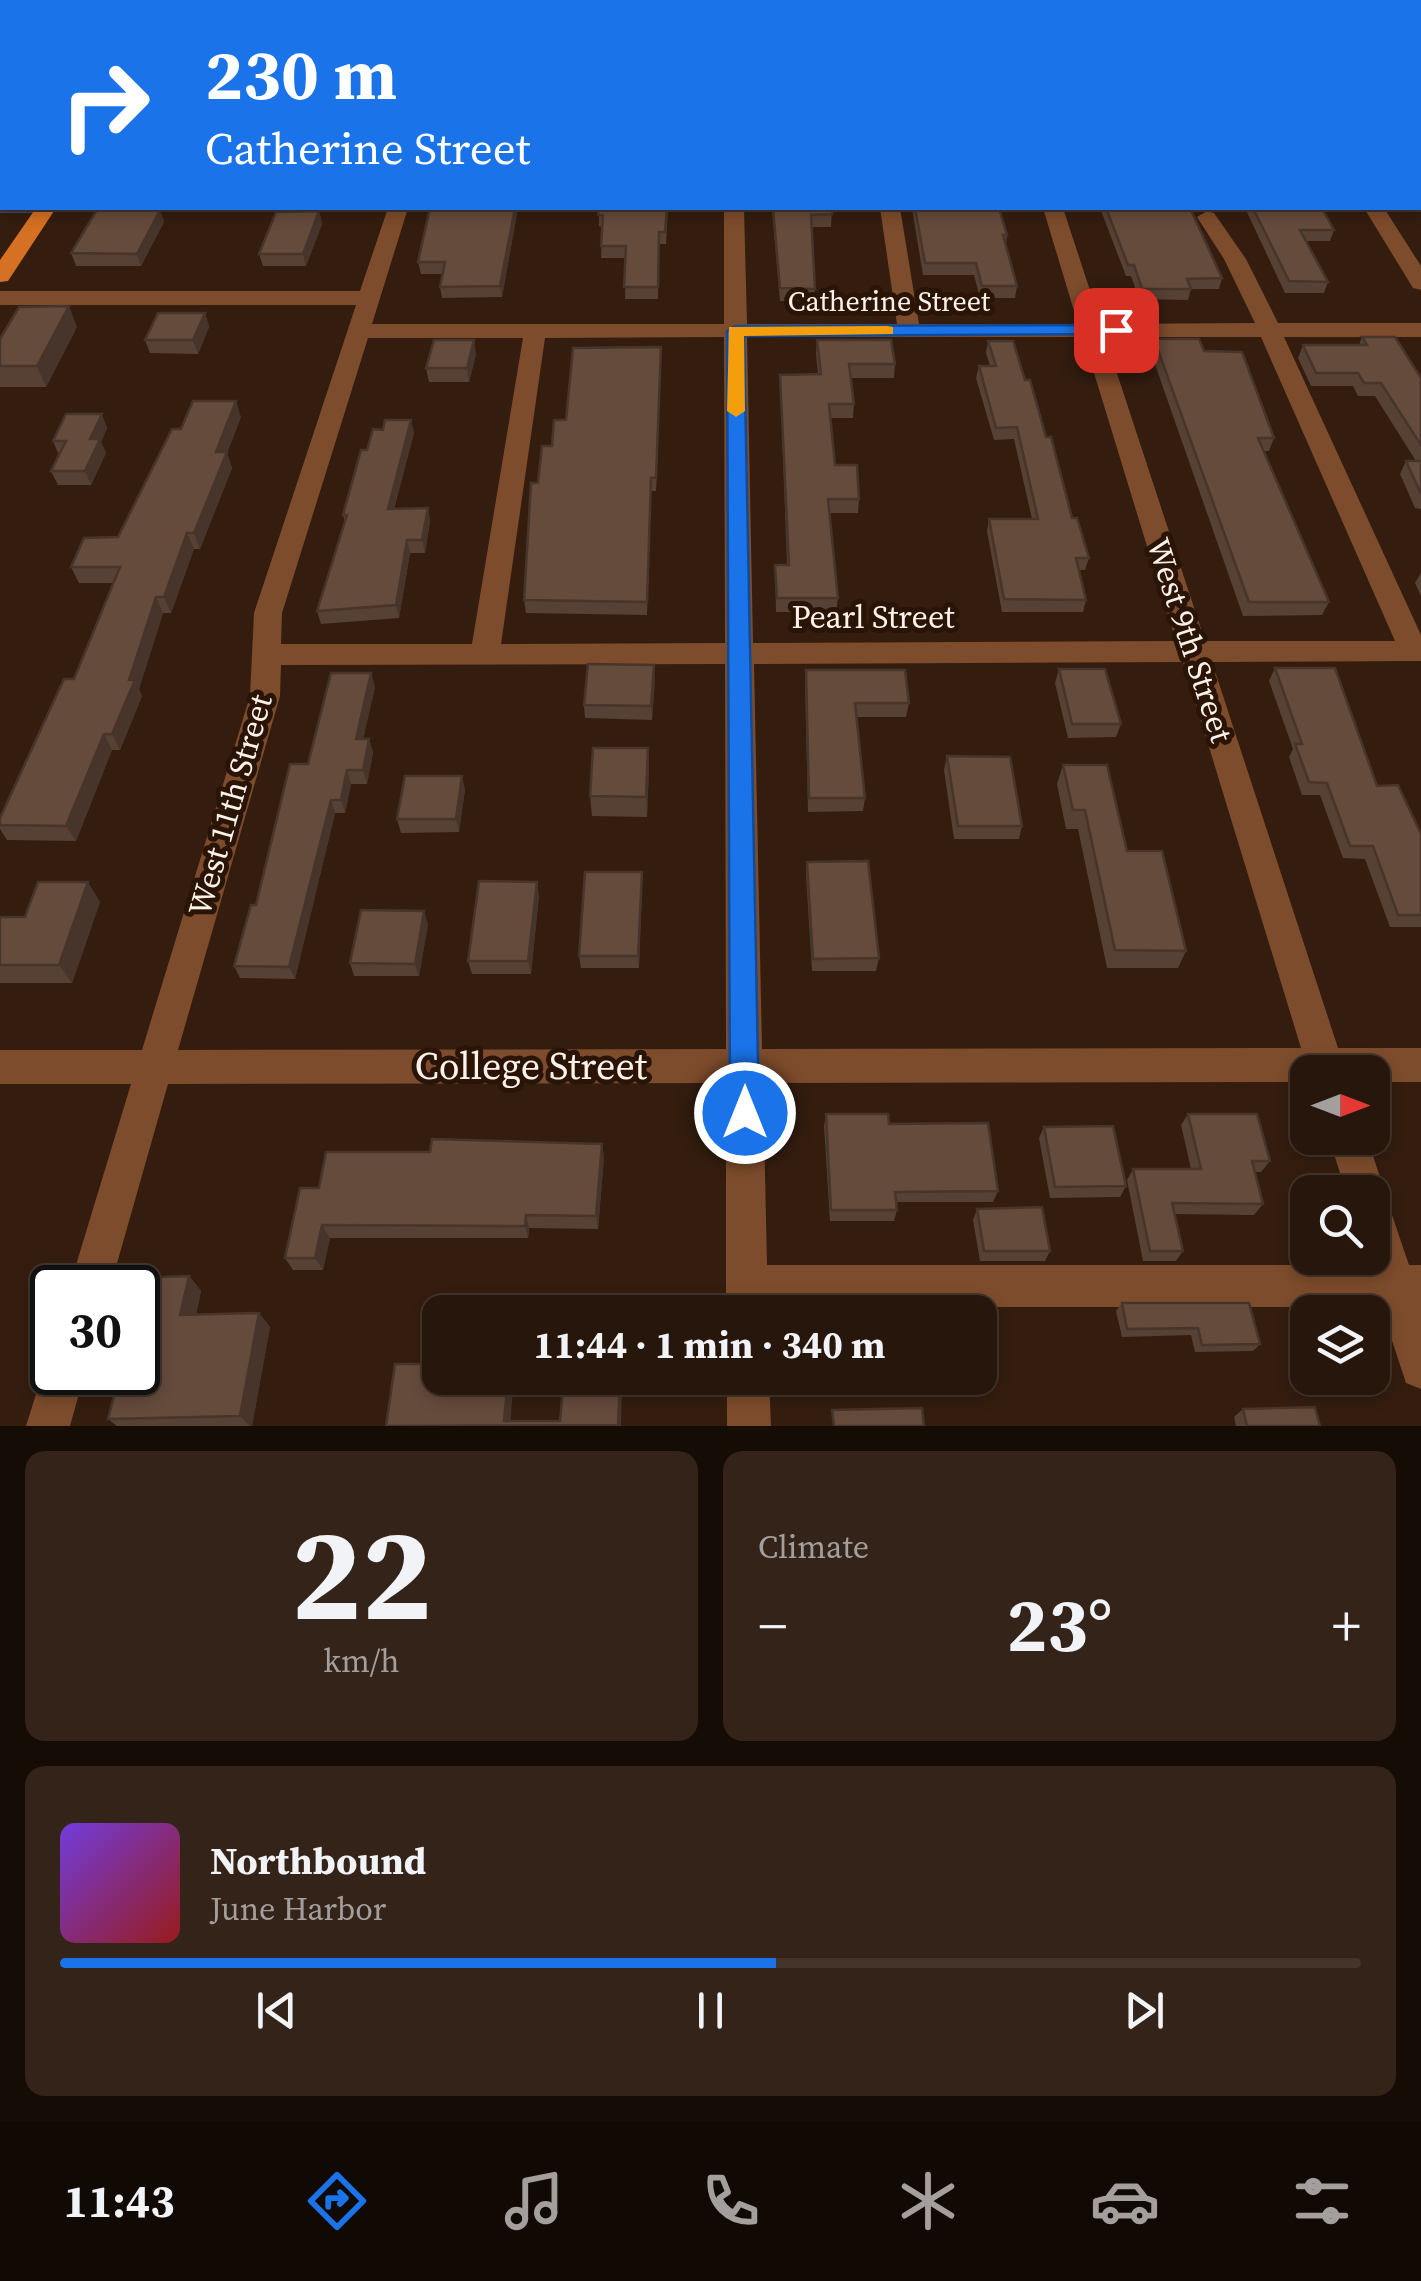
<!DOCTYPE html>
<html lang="en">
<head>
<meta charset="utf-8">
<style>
	body { margin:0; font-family:"Source Serif 4",serif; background:#332319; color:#f1f3f6; height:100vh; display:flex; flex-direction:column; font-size:38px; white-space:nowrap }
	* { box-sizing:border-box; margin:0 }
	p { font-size:32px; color:#a49f9d }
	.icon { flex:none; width:55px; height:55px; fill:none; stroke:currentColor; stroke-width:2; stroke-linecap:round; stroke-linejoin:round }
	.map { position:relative; height:1426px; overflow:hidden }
	.drawer { display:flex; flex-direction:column; gap:25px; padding:25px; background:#150c06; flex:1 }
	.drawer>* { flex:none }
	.banner { position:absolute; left:0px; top:0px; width:1422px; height:210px; box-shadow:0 5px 15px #0003,0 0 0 2px #43352c; background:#1a73e8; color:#fff; overflow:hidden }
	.needle { width:65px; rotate:90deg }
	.tools { position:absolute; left:1290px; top:1055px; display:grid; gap:20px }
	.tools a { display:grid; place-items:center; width:100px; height:100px; border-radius:20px; background:#27160b; box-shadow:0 5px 15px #0003,0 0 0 2px #43352c; font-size:50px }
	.speed { position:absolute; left:30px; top:1265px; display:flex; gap:20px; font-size:50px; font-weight:700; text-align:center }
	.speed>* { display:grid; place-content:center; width:130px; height:130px; border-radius:50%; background:#27160b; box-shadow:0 5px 15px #0003,0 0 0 2px #43352c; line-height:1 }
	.speed .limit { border:5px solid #111; border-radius:15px; background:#fff; color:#111 }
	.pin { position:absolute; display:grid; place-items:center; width:85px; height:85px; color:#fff; margin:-42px; border-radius:20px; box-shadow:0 5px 15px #0006 }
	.me { position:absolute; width:110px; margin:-55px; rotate:0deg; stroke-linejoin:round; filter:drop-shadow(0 0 8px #0008) }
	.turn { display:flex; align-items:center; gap:35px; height:210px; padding:0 40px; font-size:45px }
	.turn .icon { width:130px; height:130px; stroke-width:2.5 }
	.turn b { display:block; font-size:70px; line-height:85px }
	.big { font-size:75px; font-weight:700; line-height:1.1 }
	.drawer .widget { flex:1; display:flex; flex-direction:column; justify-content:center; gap:15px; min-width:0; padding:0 35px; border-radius:20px; background:#332319 }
	.drawer .dial { align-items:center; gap:0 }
	.dial b { font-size:130px; line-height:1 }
	.song { display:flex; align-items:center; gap:30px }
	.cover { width:120px; height:120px; border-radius:15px; background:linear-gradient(135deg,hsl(260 70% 55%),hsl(0 70% 35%)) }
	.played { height:10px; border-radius:5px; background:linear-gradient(90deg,#1a73e8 55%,#43352c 55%) }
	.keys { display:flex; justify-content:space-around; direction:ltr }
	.heat { display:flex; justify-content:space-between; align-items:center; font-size:55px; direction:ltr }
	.drawer .tiles { flex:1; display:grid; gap:25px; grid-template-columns:1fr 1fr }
	.widget:last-child { grid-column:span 2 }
	.trip { position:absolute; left:422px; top:1295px; width:575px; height:100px; border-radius:20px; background:#27160b; box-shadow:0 5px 15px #0003,0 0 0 2px #43352c; font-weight:700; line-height:100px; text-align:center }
	.dock { display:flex; height:160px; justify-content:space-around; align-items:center; background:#100904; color:#a49f9d }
	.dock .icon { width:70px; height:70px }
	.dock .on { color:#1a73e8 }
	.dock b { font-size:45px; color:#f1f3f6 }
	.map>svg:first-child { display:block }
</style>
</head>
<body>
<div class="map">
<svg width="1421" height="1426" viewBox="0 0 1421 1426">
	<rect width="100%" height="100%" fill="#341d0f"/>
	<!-- built -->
	<path fill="#402412" d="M444,0H1231L1232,2H443Z"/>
	<!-- green -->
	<path fill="#42457c" d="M0,0H175L2,2V208H42L39,213H0Z"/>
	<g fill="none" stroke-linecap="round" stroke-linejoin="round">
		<!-- minor -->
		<path fill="#7d4c2c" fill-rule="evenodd" d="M1237,0H1253L1254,2H1238Z
			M0,60H2V70H0Z
			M1420,61H1421V71H1420Z
			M388,208H408L372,324H724V208H744L747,324H897L880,208H900L919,324H1078L1043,208H1063L1101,324L1255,323L1224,259L1197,217L1207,211L1214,213L1246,259L1278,323H1421V337H1284L1421,635V661L1212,662L1338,1048H1421V1082H1372V1072H1308V1082L763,1083L767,1265H1368L1365,1258H1372V1192H1346L1329,1138H1367L1385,1192L1382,1199L1392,1215L1409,1265H1421V1389L1406,1383L1381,1307H768V1312H726V1083L168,1084L110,1288H69L131,1084H0V1050H142L250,696L254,613L356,305H0V291H360ZM724,337L725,643L501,644L545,338ZM747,337H1083L1176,641L753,643ZM1105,337H1261L1395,641H1205ZM368,338H523L472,644H281L282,613ZM1183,662L1301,1048L762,1049L754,664ZM725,664L726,1049L178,1050L280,696L281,665Z
			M1364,208H1384L1421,266V290L1413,288Z
			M52,1355V1372H85L70,1426H26L43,1372Z
			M727,1378H769L771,1426H727Z"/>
		<!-- major -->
		<path fill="#d67022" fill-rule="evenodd" d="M36,208H56L8,281L0,282V260Z"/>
	</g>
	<!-- wall -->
	<path fill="#574034" d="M329,0H413L412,2H328Z
		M752,0H908L909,2H752Z
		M161,208L160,210L164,222L141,266H76L71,253Z
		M430,208H518L502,297L442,298L440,287L443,274H421L418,262Z
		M599,208H668L666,244H659L658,299H625L626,258H601L602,227L599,226Z
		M772,208H832L831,227H811L815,289L814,301H780Z
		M912,208H999L1007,235L1006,244L1017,286L1015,298H980L974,275H923Z
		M1100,208H1190L1222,278L1219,289H1191L1188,300L1139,299L1131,276H1126Z
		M1245,208H1322L1334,230L1330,241H1306L1328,282L1324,293H1285Z
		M319,211L322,224L306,266H263L259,254Z
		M205,313L209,327L198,354L150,353L145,340Z
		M77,327L46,387H0V339Z
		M1362,337L1421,378V509L1415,508L1400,474L1406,461H1416L1375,396H1358L1353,386H1311L1298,358L1303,345H1359Z
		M1154,339L1204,351L1274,438L1269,451H1264L1329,602L1322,615L1243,616L1151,353Z
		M817,340L895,364L894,378H851L854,404L853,418H830L835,465L859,499L858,513H830L838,598L836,612H776L775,565H787L780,375H818L816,354Z
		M988,341L1025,380L1046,437L1072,518L1089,558L1085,570H1079L1086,600L1083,612H1002L987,531L989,519H1032L1014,439L994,440L976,378L979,366H990L986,353Z
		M476,354L469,382H429L426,368Z
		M661,360L656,491H651L647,615L526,613L524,600L538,483L552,446L566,420Z
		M241,417L227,453L232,468L200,549H194L171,613H163L139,689L142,696L120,750H112L76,841L7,840L0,829V818L74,679L114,583H79L71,567L118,537L181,429Z
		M107,428L101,442L106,453L91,485H58L51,471L59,455L53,441Z
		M414,433L394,509L428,508L430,521L425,553H410L399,618L321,624L317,611L345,522L343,515L367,450Z
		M1421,573V596L1415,583Z
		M1275,668L1421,834V927H1390L1365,859L1343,858L1320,795H1302L1289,757L1293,749L1269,681Z
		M1059,669L1121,724L1116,737L1068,738L1055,683Z
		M806,670L909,703L906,717H857L865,798L863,811L808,812L805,684Z
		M371,673L375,687L363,739H369L373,753L367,784H351L345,813H335L295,979L240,978L234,966L256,905Z
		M655,679L652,720L585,718L584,705Z
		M648,748L649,769L647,817L592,816L590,796Z
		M947,756L1022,826L1019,839H954L944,770Z
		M1063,765L1127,851L1186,951L1178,968H1107L1078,829H1066L1057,784Z
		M465,789L459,832L401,833L397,819Z
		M807,862L879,958L876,971H812L806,875Z
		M642,885L639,968H581L579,956Z
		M539,895L531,974H472L468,961Z
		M100,902L72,983H0V917H25Z
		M428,924L419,976H354L350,963Z
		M826,1114L889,1124L998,1191L993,1202H896L897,1210L894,1221H830L824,1126Z
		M1188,1114L1270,1161L1261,1172H1255L1263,1204L1254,1215L1175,1214L1183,1251L1176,1261H1143L1127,1180L1133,1169H1191L1181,1125Z
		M1044,1127L1126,1186L1120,1197L1050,1198L1039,1138Z
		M604,1157L598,1229L529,1228L528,1238H330L323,1270H293L285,1258L319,1188Z
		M977,1209L1050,1251L1045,1261H980L973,1220Z
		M189,1276L201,1291L196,1315L259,1313L270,1327L252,1426H117L108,1419Z
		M1122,1303L1260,1344L1253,1351L1195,1352L1191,1335L1122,1337L1116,1311Z
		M1243,1409L1320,1426H1236L1234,1417Z"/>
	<!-- shaded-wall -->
	<path fill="#47342a" d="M515,208H518L502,297L500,286Z
		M160,210L164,222L141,266L137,254Z
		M319,211L322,224L306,266L303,254Z
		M69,306L77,327L46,387L37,366Z
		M205,313L209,327L198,354L193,340Z
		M474,340L476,354L469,382L467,368Z
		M661,347V360L656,491V478Z
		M236,401L241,417L227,453L232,468L200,549L194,533L216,452Z
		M102,414L107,428L101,442L106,453L91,485L85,471L90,439Z
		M411,420L414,433L390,521L388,509Z
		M428,508L430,521L425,553L422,540Z
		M187,533L194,549L171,613L164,597Z
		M407,540L410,553L399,618L396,605Z
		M156,597L163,613L139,689L142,696L120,750L112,734Z
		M654,665L655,679L652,720L651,706Z
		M371,673L375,687L360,753L356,739Z
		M104,734L112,750L76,841L66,826Z
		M369,739L373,753L367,784L363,770Z
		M648,748L649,769L647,817L646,797Z
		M347,770L351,784L345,813L341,800Z
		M462,776L465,789L459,832L456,819Z
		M331,800L335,813L295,979L289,967Z
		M642,872V885L639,968L638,956Z
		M88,882L100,902L72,983L59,965Z
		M537,882L539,895L531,974L528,961Z
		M424,911L428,924L419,976L415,964Z
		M602,1144L604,1157L598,1229L596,1216Z
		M526,1215L529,1228L528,1238L525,1226Z
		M322,1225L330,1238L323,1270L315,1258Z
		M189,1276L201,1291L193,1329L180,1315Z
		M259,1313L270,1327L252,1426H250L240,1416Z
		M508,1378H514L510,1426L504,1421Z
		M620,1378L622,1390L621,1426H618Z"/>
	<!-- building -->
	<path fill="#654b3c" stroke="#47342a" stroke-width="2.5" d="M220,0H293L292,2H218Z
		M329,0H361L360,2H328Z
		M489,0H694V2H488Z
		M798,0H908L909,2H798Z
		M1294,0H1421V19L1420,2H1295Z
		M1420,86H1421V184L1420,183Z
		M98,208H150L149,210H160L137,254L71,253Z
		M430,208H515L500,286L440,287L445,262H418Z
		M599,208H667L665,232H659L658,287H624L626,246H601L603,215H598Z
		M773,208H832V214L811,215L815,289L780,288Z
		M915,208H999L1007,235H1003L1017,286H982L976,263H925Z
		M1106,208H1190L1222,278L1187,279L1191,289H1142L1134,265H1128Z
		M1253,208H1322L1334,230H1300L1328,282L1289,281Z
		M319,211L303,254H259L276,212Z
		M69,306L37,366H0V339L19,307Z
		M158,313H205L193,340H145Z
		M1362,337H1395L1421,378V445L1381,383H1364L1358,373H1316L1303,345H1367Z
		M1154,339H1199L1204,351L1242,352L1274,438H1258L1329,602H1249Z
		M434,340H474L467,368H426Z
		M817,340H891L895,364H849L854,404H829L835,465H857L859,499H828L838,598H777L775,565H789L780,375L821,374Z
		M988,341H1013L1025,380H1030L1046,437H1051L1072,518H1077L1089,558H1076L1086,600L1004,599L989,519H1038L1017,427L996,428L979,366H996Z
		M661,347L656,478H651L647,602L524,600L531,483H538L542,446H552L554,420H566L573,348Z
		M193,401H236L216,452H227L194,533H187L164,597H156L129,680H135L112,734H104L66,826L0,825V818L64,679H74L120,567H71L84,538L118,537L172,429H181Z
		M66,414H102L90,439H100L85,471H51L66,441H53Z
		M385,420H411L388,509L428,508L422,540H407L396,605L317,611L347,515H343L361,450H367L373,429L383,430Z
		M1406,461H1421V494Z
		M588,664L654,665L651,706L584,705Z
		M1275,668H1335L1377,786L1398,785L1421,834V915H1398L1373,846H1350L1327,783L1309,782L1295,744H1302Z
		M1059,669H1105L1121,724H1072Z
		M806,670H905L909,703H855L865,798H809Z
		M331,673H371L356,739H369L363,770H347L341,800H331L289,967L234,966L251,905H256L290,764H308Z
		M593,748H648L646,797L590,796Z
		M947,756L1010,757L1022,826H958Z
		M1063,765H1107L1127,851H1162L1186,951L1115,950L1085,810H1073Z
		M405,776H462L456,819H397Z
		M868,861L879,958L813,959L807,862Z
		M585,872H642L638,956H579Z
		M479,881L537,882L528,961H468Z
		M38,882H88L59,965H0V917H25Z
		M361,910L424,911L415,964L350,963Z
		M826,1114H888L889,1124L988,1123L998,1191L895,1192L897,1210H831Z
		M1188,1114H1257L1270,1161H1252L1263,1204L1172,1203L1183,1251H1150L1133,1169H1201Z
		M1113,1126L1126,1186L1055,1187L1044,1127Z
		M432,1139L602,1144L596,1216L526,1215L525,1226L322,1225L315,1258H285L300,1188H319L326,1152H430Z
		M1042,1207L1050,1251H984L977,1209Z
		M189,1276L180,1315L259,1313L240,1416L108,1419L120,1372H138V1288H123L126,1278Z
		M1122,1303H1249L1260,1344L1202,1345L1198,1328L1127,1329Z
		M395,1364H440V1378H508L504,1421H560L564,1378H620L618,1425L386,1426Z
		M1315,1407L1320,1426H1247L1243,1409Z
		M922,1408L924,1426H834L832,1410Z"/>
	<!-- route -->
	<path fill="#1a73e8" stroke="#114b97" stroke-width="2.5" d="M1116,325L1122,327V334L744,336L759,1113L755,1123L745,1127L735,1123L730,1113L727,331L735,326Z"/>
	<!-- slow -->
	<path fill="#f59e0b" d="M887,326L893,327V334L744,336L745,411L736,417L727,411L729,327Z"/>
	<g text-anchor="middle" stroke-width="10" stroke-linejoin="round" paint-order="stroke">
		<!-- far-street labels -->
		<g font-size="28" fill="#fff2eb" stroke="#291406">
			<text x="889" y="311">Catherine Street</text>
		</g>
		<!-- street labels -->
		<g font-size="32" fill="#fff2eb" stroke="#291406">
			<text x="873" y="628">Pearl Street</text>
			<text transform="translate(1190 640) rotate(72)" y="11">West 9th Street</text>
			<text transform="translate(230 805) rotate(-74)" y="11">West 11th Street</text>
		</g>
		<!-- near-street labels -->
		<g font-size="38" fill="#fff2eb" stroke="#291406">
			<text x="531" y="1079">College Street</text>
		</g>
	</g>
</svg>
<div class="tools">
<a><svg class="needle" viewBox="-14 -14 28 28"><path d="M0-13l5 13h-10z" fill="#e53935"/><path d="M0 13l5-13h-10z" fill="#a49f9d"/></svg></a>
<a><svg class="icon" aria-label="search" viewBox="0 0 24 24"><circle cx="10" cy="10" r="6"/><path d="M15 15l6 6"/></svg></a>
<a><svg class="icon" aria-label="layers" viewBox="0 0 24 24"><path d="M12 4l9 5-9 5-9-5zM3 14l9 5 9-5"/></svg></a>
</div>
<div class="speed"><div class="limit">30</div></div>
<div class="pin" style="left:1116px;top:330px;background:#d93025"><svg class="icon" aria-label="arrive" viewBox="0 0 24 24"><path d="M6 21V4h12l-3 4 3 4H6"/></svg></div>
<svg class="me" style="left:745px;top:1113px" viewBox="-20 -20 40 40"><circle r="17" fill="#1a73e8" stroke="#fff" stroke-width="3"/><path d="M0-11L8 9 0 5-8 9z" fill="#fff"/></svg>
<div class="trip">11:44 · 1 min · 340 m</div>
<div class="banner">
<div class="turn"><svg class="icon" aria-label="right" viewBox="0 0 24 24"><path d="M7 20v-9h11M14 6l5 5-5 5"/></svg><div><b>230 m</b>Catherine Street</div></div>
</div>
</div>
<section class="drawer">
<div class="tiles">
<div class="widget dial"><b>22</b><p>km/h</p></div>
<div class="widget"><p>Climate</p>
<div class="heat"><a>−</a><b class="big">23°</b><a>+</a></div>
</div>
<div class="widget">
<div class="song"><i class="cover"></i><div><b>Northbound</b><p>June Harbor</p></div></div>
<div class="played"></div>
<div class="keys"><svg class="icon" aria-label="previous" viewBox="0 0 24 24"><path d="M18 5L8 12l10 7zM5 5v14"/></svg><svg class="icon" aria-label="pause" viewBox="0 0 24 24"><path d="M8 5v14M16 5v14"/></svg><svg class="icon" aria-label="next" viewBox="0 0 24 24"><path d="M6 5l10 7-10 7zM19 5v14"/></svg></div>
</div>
</div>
</section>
<nav class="dock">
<b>11:43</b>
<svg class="icon on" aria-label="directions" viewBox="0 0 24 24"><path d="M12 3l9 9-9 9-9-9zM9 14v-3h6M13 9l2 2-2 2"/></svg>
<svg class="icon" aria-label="music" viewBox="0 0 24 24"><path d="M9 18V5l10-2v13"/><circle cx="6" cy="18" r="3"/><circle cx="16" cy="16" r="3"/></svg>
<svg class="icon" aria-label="phone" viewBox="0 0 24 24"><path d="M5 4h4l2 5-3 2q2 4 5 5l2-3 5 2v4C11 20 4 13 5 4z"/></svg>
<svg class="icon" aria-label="climate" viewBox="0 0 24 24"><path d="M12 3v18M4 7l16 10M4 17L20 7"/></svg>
<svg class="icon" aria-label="car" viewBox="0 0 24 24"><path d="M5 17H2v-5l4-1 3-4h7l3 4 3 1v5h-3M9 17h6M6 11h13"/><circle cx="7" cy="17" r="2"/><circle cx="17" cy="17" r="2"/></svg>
<svg class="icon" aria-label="filters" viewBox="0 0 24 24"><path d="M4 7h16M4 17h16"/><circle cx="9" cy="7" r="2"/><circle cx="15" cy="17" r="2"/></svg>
</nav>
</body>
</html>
